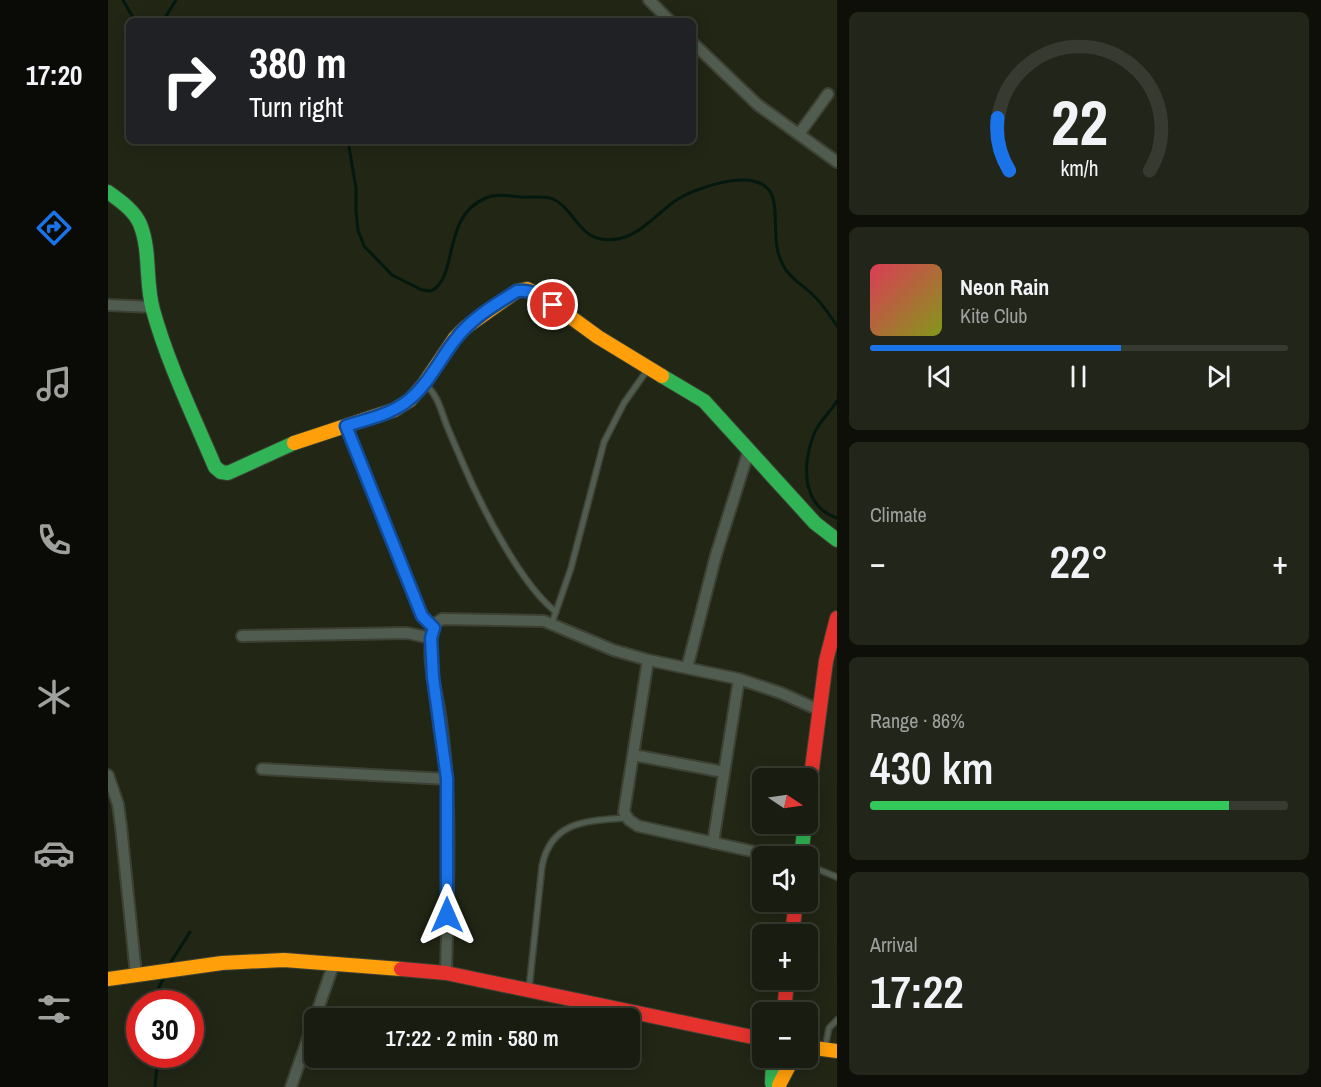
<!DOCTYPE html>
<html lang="en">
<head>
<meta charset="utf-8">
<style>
	body { margin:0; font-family:"Archivo Narrow",sans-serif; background:#222519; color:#f1f3f6; height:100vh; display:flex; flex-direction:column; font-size:22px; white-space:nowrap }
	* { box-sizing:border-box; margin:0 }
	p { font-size:20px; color:#9fa19f }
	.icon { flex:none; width:33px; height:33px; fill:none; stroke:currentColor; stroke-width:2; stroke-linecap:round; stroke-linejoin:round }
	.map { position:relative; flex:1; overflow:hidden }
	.side { display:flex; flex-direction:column; gap:12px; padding:12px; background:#0e0f09; width:484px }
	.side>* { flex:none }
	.guide { position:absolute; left:18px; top:18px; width:570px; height:126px; border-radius:9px; box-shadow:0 3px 15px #0003,0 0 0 2px #373a30; background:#202124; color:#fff; overflow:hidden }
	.needle { width:39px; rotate:103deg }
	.tools { position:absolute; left:644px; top:768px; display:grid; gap:12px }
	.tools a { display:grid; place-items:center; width:66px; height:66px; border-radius:9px; background:#191c10; box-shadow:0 3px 15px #0003,0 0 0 2px #373a30; font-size:30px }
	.speed { position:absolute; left:18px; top:990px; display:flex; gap:12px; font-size:30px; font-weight:700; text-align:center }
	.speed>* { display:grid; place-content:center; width:78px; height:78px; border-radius:50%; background:#191c10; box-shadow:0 3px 15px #0003,0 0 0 2px #373a30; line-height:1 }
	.speed .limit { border:9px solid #d22; background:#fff; color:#111 }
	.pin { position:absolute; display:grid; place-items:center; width:51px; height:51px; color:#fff; margin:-26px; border:3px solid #fff; border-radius:50%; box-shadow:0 2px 6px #0007 }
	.me { position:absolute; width:66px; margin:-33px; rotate:0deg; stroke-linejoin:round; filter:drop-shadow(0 0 4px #0008) }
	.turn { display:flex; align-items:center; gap:21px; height:126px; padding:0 24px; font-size:27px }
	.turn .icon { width:78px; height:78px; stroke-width:2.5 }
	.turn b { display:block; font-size:42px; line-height:51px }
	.big { font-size:45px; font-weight:600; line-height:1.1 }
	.side .widget { flex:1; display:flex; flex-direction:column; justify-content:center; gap:9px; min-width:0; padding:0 21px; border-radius:9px; background:#222519 }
	.side .dial { align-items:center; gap:0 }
	.dial svg { height:156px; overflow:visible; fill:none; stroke:#373a30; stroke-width:7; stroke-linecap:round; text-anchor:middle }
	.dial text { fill:#f1f3f6; stroke:none }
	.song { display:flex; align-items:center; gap:18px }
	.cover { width:72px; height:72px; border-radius:9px; background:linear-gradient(135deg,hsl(350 70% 55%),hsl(70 70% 35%)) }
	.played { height:6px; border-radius:3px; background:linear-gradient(90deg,#1a73e8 60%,#373a30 60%) }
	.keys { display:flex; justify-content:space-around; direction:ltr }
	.heat { display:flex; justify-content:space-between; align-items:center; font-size:33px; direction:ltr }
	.charge { height:9px; border-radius:4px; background:linear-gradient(90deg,#34c759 86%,#373a30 0) }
	.trip { position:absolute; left:196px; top:1008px; width:336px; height:60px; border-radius:9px; background:#191c10; box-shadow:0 3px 15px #0003,0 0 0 2px #373a30; font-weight:600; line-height:60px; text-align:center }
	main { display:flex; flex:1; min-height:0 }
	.tabs { display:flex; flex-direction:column; width:108px; justify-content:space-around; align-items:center; background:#0a0b06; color:#9fa19f }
	.tabs .icon { width:42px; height:42px }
	.tabs .current { color:#1a73e8 }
	.tabs b { font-size:27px; color:#f1f3f6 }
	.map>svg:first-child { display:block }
</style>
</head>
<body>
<main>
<nav class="tabs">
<b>17:20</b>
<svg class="icon current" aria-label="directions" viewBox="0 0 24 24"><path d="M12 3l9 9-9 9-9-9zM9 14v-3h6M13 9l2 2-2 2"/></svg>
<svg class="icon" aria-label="music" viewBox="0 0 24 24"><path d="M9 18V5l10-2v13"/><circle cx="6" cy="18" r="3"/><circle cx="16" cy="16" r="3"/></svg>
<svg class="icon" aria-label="phone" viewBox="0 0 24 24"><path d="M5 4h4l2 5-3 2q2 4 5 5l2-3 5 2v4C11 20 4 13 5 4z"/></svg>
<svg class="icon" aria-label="climate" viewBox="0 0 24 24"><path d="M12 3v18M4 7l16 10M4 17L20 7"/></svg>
<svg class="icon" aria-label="car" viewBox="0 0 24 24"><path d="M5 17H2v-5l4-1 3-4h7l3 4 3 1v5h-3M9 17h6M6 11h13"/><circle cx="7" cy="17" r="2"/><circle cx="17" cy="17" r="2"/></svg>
<svg class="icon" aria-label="filters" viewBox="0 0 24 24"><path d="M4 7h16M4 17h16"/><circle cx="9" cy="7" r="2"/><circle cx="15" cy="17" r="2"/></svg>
</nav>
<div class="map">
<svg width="729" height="1087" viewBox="0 0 729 1087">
	<rect width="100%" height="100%" fill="#212615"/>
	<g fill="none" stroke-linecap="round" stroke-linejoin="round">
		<!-- stream -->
		<path stroke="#03190f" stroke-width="3" d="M15,0L27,21
			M55,21L68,0
			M240,141L248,188V211L250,230L256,246L284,275L314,290L323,291C351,278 333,216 378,198C389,193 401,196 413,197C423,198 436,195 445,199C464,207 470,235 493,239C525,245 544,217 567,201C586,188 643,168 661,190C671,202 665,236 670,252C671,256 673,261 675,265C680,277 695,285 704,294C714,303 721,314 729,326
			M729,401C723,411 715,418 709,428C705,434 703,443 701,450C695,477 699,508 729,518
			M61,965L82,932
			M49,1004L51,987L56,977
			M47,1087L50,1054"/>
		<defs>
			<path id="lane" d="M318,385C329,395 332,407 337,421C342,434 348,447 353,459C371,502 412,584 448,612
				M444,623L463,568L496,442L516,403L540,369
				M699,865L729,877
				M421,989L434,866C443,820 480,821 519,818
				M717,1048L721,1028L729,1020"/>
			<path id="street" d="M541,0L562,21
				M585,43L650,105L729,162
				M691,134L720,94
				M0,305L44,307
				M238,426L314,616L325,628
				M134,636L299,633L323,638
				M540,660L516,812L521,820L530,826L666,856
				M579,668L608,555L641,450
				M525,755L616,772
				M154,769L339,779
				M0,775L10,804L13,826L28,975
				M605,843L631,679
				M338,973C340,887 345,793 331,708C326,682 316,648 328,623L334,619L436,621L505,650L540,660L631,679L673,693L711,710
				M183,1087L226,963"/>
			<path id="fast" d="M0,192C12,201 26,210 32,224C43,251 37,282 45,310C60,364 85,415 107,467L113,472L120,473L186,443
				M554,376L596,401L707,523L729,540
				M693,856L697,824
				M664,1083L665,1058"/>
			<path id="slow" d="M186,443L286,410L302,400L316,384L347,338L358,327L409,291L419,289L435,297L490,337L554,376
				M0,979L114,963L176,960L293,969
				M699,1047L729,1051
				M671,1085L685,1058"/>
			<path id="jam" d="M699,807L718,661L729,618
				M684,934L688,902
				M293,969L338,973L654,1039
				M672,1012L677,1002L679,980"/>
		</defs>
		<!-- lane casing -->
		<use href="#lane" stroke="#3c4133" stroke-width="8"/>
		<!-- street casing -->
		<use href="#street" stroke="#3c4133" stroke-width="14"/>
		<!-- fast casing -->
		<use href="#fast" stroke="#3c4133" stroke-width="16"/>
		<!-- slow casing -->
		<use href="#slow" stroke="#3c4133" stroke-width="16"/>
		<!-- jam casing -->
		<use href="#jam" stroke="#3c4133" stroke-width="16"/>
		<!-- lane -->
		<use href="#lane" stroke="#515c50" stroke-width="5"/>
		<!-- street -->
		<use href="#street" stroke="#515c50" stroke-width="10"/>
		<!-- fast -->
		<use href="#fast" stroke="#30b455" stroke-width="14"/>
		<!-- slow -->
		<use href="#slow" stroke="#ff9f0a" stroke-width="14"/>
		<!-- jam -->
		<use href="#jam" stroke="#e5322d" stroke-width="14"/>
	</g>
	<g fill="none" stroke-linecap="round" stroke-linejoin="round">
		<defs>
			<path id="route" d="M339,915V779L325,677L323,638L326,628L314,616L238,426C259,419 285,414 302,399C321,383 332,359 347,340C362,319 388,304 409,291C424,289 433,296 445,305"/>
		</defs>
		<!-- route casing -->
		<use href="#route" stroke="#114b97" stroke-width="15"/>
		<!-- route -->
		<use href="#route" stroke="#1a73e8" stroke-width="10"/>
	</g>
</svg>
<div class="tools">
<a><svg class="needle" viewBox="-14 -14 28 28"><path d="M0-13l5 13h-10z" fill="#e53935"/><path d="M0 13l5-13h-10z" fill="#9fa19f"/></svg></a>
<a><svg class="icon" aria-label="sound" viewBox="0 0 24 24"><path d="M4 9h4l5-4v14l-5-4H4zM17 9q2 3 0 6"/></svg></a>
<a>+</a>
<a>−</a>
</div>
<div class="speed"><div class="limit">30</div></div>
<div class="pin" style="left:445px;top:305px;background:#d93025"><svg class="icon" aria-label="arrive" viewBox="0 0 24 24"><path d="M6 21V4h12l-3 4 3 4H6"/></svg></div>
<svg class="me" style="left:339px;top:915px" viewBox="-20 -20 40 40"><path d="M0-17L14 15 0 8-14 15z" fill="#1a73e8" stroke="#fff" stroke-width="4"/></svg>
<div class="trip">17:22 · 2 min · 580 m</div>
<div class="guide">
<div class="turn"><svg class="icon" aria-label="right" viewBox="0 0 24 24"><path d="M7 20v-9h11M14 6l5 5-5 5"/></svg><div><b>380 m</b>Turn right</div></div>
</div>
</div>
<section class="side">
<div class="widget dial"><svg viewBox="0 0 100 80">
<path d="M14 69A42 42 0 1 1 86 69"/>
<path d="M14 69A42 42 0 0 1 8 42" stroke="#1a73e8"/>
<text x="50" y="56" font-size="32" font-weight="700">22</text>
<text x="50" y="72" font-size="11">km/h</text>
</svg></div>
<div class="widget">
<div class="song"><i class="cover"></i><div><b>Neon Rain</b><p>Kite Club</p></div></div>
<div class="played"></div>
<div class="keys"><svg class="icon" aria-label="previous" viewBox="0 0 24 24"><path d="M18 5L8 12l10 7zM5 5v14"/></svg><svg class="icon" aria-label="pause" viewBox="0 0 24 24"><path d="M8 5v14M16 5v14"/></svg><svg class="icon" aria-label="next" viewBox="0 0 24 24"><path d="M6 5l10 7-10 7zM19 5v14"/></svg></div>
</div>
<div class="widget"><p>Climate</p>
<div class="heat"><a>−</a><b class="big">22°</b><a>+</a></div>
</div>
<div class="widget"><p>Range · 86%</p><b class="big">430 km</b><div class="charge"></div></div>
<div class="widget"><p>Arrival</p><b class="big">17:22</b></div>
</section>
</main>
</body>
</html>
